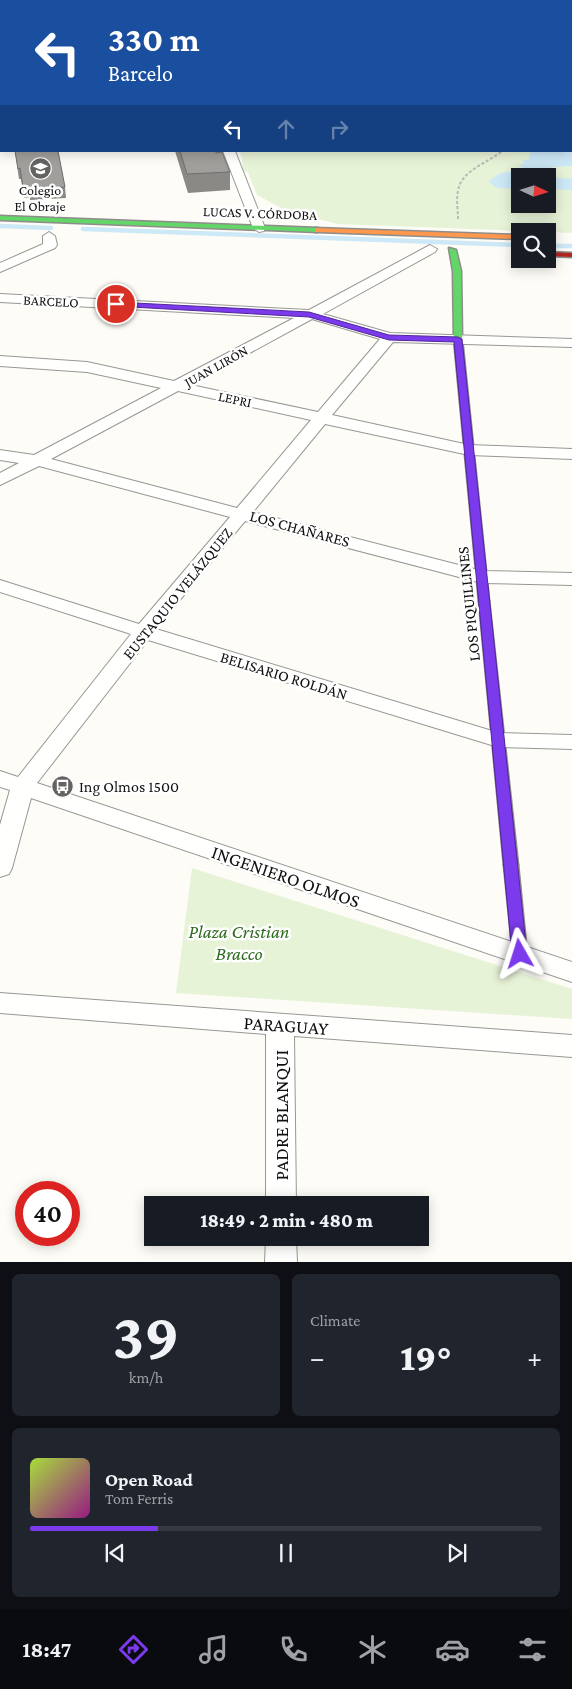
<!DOCTYPE html>
<html lang="en">
<head>
<meta charset="utf-8">
<style>
	body { margin:0; font-family:"Crimson Pro",serif; background:#20242c; color:#f1f3f6; height:100vh; display:flex; flex-direction:column; font-size:19px; white-space:nowrap }
	* { box-sizing:border-box; margin:0 }
	p { font-size:16px; color:#9ea1a6 }
	.icon { flex:none; width:28px; height:28px; fill:none; stroke:currentColor; stroke-width:2; stroke-linecap:round; stroke-linejoin:round }
	.map { position:relative; height:1262px; overflow:hidden }
	.panel { display:flex; flex-direction:column; gap:12px; padding:12px; background:#0d0f14; flex:1 }
	.panel>* { flex:none }
	.guide { position:absolute; left:0px; top:0px; width:572px; height:152px; box-shadow:0 2px 12px #0003; background:#1a4fa0; color:#fff; overflow:hidden }
	.needle { width:32px; rotate:94deg }
	.fabs { position:absolute; left:511px; top:168px; display:grid; gap:10px }
	.fabs a { display:grid; place-items:center; width:45px; height:45px; border-radius:0px; background:#171b24; box-shadow:0 2px 12px #0003; font-size:25px }
	.speed { position:absolute; left:15px; top:1181px; display:flex; gap:10px; font-size:25px; font-weight:700; text-align:center }
	.speed>* { display:grid; place-content:center; width:65px; height:65px; border-radius:50%; background:#171b24; box-shadow:0 2px 12px #0003; line-height:1 }
	.speed .limit { border:8px solid #d22; background:#fff; color:#111 }
	.pin { position:absolute; display:grid; place-items:center; width:42px; height:42px; color:#fff; margin:-21px; border:2px solid #fff; border-radius:50%; box-shadow:0 1px 5px #0007 }
	.me { position:absolute; width:55px; margin:-28px; rotate:354deg; stroke-linejoin:round; filter:drop-shadow(0 0 4px #0008) }
	.turn { display:flex; align-items:center; gap:18px; height:105px; padding:0 25px; font-size:22px }
	.turn .icon { width:65px; height:65px; stroke-width:2.5 }
	.turn b { display:block; font-size:35px; line-height:42px }
	.lanes { display:flex; align-items:center; height:48px; padding:0 25px; background:#0003; justify-content:center; gap:25px; direction:ltr }
	.lanes .off { opacity:.35 }
	.big { font-size:38px; font-weight:800; line-height:1.1 }
	.panel .card { flex:1; display:flex; flex-direction:column; justify-content:center; gap:8px; min-width:0; padding:0 18px; border-radius:8px; background:#20242c }
	.panel .dial { align-items:center; gap:0 }
	.dial b { font-size:65px; line-height:1 }
	.song { display:flex; align-items:center; gap:15px }
	.cover { width:60px; height:60px; border-radius:8px; background:linear-gradient(135deg,hsl(80 70% 55%),hsl(310 70% 35%)) }
	.played { height:5px; border-radius:2px; background:linear-gradient(90deg,#7c3aed 25%,#363941 25%) }
	.keys { display:flex; justify-content:space-around; direction:ltr }
	.heat { display:flex; justify-content:space-between; align-items:center; font-size:28px; direction:ltr }
	.panel .tiles { flex:1; display:grid; gap:12px; grid-template-columns:1fr 1fr }
	.card:last-child { grid-column:span 2 }
	.trip { position:absolute; left:144px; top:1196px; width:285px; height:50px; border-radius:0px; background:#171b24; box-shadow:0 2px 12px #0003; font-weight:800; line-height:50px; text-align:center }
	.dock { display:flex; height:80px; justify-content:space-around; align-items:center; background:#090b0e; color:#9ea1a6 }
	.dock .icon { width:35px; height:35px }
	.dock .current { color:#7c3aed }
	.dock b { font-size:22px; color:#f1f3f6 }
	.map>svg:first-child { display:block }
</style>
</head>
<body>
<div class="map">
<svg width="572" height="1262" viewBox="0 0 572 1262">
	<rect width="100%" height="100%" fill="#fdfcf7"/>
	<!-- green -->
	<path fill="#e7f3d7" fill-rule="evenodd" d="M139,0H572V233L338,224L287,211L257,195L248,172L243,171L242,158L239,151H571V1ZM520,176H548V204H520Z
		M192,868L572,989V1019L176,993Z"/>
	<!-- water -->
	<path fill="#cde8f7" d="M572,149V166L553,167L549,171C554,180 564,178 572,179V190L548,189V176H520V189L497,188L489,182C497,172 509,171 522,170V167L518,165L525,163L522,161L529,159L531,151H571Z"/>
	<g fill="none" stroke-linecap="round" stroke-linejoin="round">
		<!-- stream -->
		<path stroke="#cde8f7" stroke-width="4.5" d="M0,226L51,228
			M83,229L520,245
			M548,246H572"/>
		<defs>
			<path id="lane" d="M0,99H1V103H0Z"/>
			<path id="street" d="M17,0H25V1H17Z
				M132,0H141V1H133Z
				M0,117H1V123H0Z
				M223,151H235L265,228L264,231L259,232L253,228Z
				M49,232L55,236L57,245L55,248L0,272V263L41,245L43,244V236Z
				M430,245L437,249L435,252L323,314L390,333L572,339V347L393,342L332,415L469,445L572,449V459L469,455L325,424L253,512L482,571L572,573V585L482,583L245,521L156,629L499,733L572,735V749L498,747L148,640L37,783L572,962V982L31,798L12,868L9,874L0,877V825L10,790L0,787V771L18,777L131,634L0,592V580L139,624L230,517L39,466L0,485V473L19,463L0,460V450L34,455L161,388L87,372L0,366V356L87,362L174,381L294,318L0,302V294L309,310ZM312,319L380,339L318,412L191,385ZM178,391L311,420L237,508L51,459Z
				M0,993L572,1035V1057L294,1036L296,1205H266V1034L0,1013Z
				M266,1238H296L297,1262H265Z"/>
			<path id="fast" d="M0,216L318,228L322,230L318,232L0,220Z
				M449,248L456,250L461,271L462,339L489,601L484,604L479,601L454,339L453,271Z"/>
			<path id="slow" d="M315,228L520,235V239L318,232H315Z
				M511,860L516,862L518,865L527,955L525,959L520,961L515,959L513,955L504,865L506,862Z"/>
			<path id="jam" d="M548,252L572,253V257L548,256Z
				M484,598L489,601L518,865L516,868L511,870L506,868L504,865L479,601Z"/>
		</defs>
		<!-- lane casing -->
		<use href="#lane" stroke="#979795" stroke-width="2"/>
		<!-- street casing -->
		<use href="#street" stroke="#979795" stroke-width="2"/>
		<!-- fast casing -->
		<use href="#fast" stroke="#8e8d8b" stroke-width="3"/>
		<!-- slow casing -->
		<use href="#slow" stroke="#8e8d8b" stroke-width="3"/>
		<!-- jam casing -->
		<use href="#jam" stroke="#8e8d8b" stroke-width="3"/>
		<!-- path-far1 -->
		<path stroke="#b9b9b8" stroke-width="1" stroke-dasharray="2.5 1" stroke-linecap="butt" d="M358,0L364,1"/>
		<!-- path -->
		<path stroke="#b9b9b8" stroke-width="2" stroke-dasharray="3 2" stroke-linecap="butt" d="M458,219C458,210 456,200 458,191C461,170 488,163 502,151"/>
		<!-- lane -->
		<use href="#lane" fill="#fffffe" fill-rule="evenodd"/>
		<!-- street -->
		<use href="#street" fill="#fffffe" fill-rule="evenodd"/>
		<!-- fast -->
		<use href="#fast" fill="#63d668" fill-rule="evenodd"/>
		<!-- slow -->
		<use href="#slow" fill="#ff974d" fill-rule="evenodd"/>
		<!-- jam -->
		<use href="#jam" fill="#b3261e" fill-rule="evenodd"/>
	</g>
	<!-- wall -->
	<path fill="#8a8986" d="M15,151H58L65,187L66,198L30,200V197L24,198L21,179H19Z
		M175,151H216L230,172V190L188,193Z"/>
	<!-- building -->
	<path fill="#a19f9c" stroke="#716f6d" d="M15,151H58L65,187L29,190V187H23L20,168L18,169Z
		M180,151H216V153L222,152L230,172L187,174Z"/>
	<!-- route -->
	<path fill="#7c3aed" stroke="#51269a" d="M116,302L309,312L389,335L458,337L462,339L527,954L525,958L520,960L515,958L512,954L454,342L389,340L309,317L113,306V303Z"/>
	<!-- icons -->
	<defs>
		<symbol id="school-disc" viewBox="-11 -11 22 22"><circle r="9.5" fill="#646362" stroke="#fff"/><path d="M0-5L7-2L0 1L-7-2ZM-4 1L0 2.5L4 1V4Q0 6-4 4Z" fill="#fff"/></symbol>
		<symbol id="bus-disc" viewBox="-11 -11 22 22"><circle r="9.5" fill="#646362" stroke="#fff"/><path d="M-5-6H5V4H4V6H2V4H-2V6H-4V4H-5ZM-3.5-4V0h7V-4ZM-3.5 1.2v1.5H-2V1.2ZM2 1.2v1.5H3.5V1.2Z" fill="#fff"/></symbol>
	</defs>
	<g fill-rule="evenodd">
		<use href="#school-disc" x="28" y="156" width="25" height="25"/>
		<use href="#bus-disc" x="50" y="774" width="25" height="25"/>
	</g>
	<g text-anchor="middle" stroke-width="5" stroke-linejoin="round" paint-order="stroke">
		<!-- far-poi labels -->
		<g font-size="14" fill="#111" stroke="#fff">
			<text x="40" y="195">Colegio<tspan x="40" dy="16">El Obraje</tspan></text>
		</g>
		<!-- far-street labels -->
		<g font-size="14" fill="#111" stroke="#fff">
			<text transform="translate(260 213) rotate(2)" y="5">LUCAS V. CÓRDOBA</text>
			<text transform="translate(51 301) rotate(3)" y="5">BARCELO</text>
			<text transform="translate(216 366) rotate(-29)" y="5">JUAN LIRÓN</text>
			<text transform="translate(235 399) rotate(12)" y="5">LEPRI</text>
		</g>
		<!-- street labels -->
		<g font-size="16" fill="#111" stroke="#fff">
			<text transform="translate(300 528) rotate(15)" y="6">LOS CHAÑARES</text>
			<text transform="translate(177 593) rotate(-51)" y="6">EUSTAQUIO VELÁZQUEZ</text>
			<text transform="translate(468 604) rotate(-96)" y="6">LOS PIQUILLINES</text>
			<text transform="translate(284 675) rotate(17)" y="6">BELISARIO ROLDÁN</text>
		</g>
		<!-- poi labels -->
		<g font-size="16" fill="#111" stroke="#fff" text-anchor="start">
			<text x="79" y="792">Ing Olmos 1500</text>
		</g>
		<!-- near-street labels -->
		<g font-size="19" fill="#111" stroke="#fff">
			<text transform="translate(286 876) rotate(19)" y="7">INGENIERO OLMOS</text>
			<text transform="translate(286 1025) rotate(4)" y="7">PARAGUAY</text>
			<text transform="translate(281 1115) rotate(-90)" y="7">PADRE BLANQUI</text>
		</g>
		<!-- near-park labels -->
		<g font-size="19" font-style="italic" fill="#2f6b1f" stroke="#fff">
			<text x="239" y="938">Plaza Cristian<tspan x="239" dy="22">Bracco</tspan></text>
		</g>
	</g>
</svg>
<div class="fabs">
<a><svg class="needle" viewBox="-14 -14 28 28"><path d="M0-13l5 13h-10z" fill="#e53935"/><path d="M0 13l5-13h-10z" fill="#9ea1a6"/></svg></a>
<a><svg class="icon" aria-label="search" viewBox="0 0 24 24"><circle cx="10" cy="10" r="6"/><path d="M15 15l6 6"/></svg></a>
</div>
<div class="speed"><div class="limit">40</div></div>
<div class="pin" style="left:116px;top:304px;background:#d93025"><svg class="icon" aria-label="arrive" viewBox="0 0 24 24"><path d="M6 21V4h12l-3 4 3 4H6"/></svg></div>
<svg class="me" style="left:520px;top:954px" viewBox="-20 -20 40 40"><path d="M0-17L14 15 0 8-14 15z" fill="#7c3aed" stroke="#fff" stroke-width="4"/></svg>
<div class="trip">18:49 · 2 min · 480 m</div>
<div class="guide">
<div class="turn"><svg class="icon" aria-label="left" viewBox="0 0 24 24"><path d="M17 20v-9H6M10 6l-5 5 5 5"/></svg><div><b>330 m</b>Barcelo</div></div>
<div class="lanes"><svg class="icon" aria-label="left" viewBox="0 0 24 24"><path d="M17 20v-9H6M10 6l-5 5 5 5"/></svg><svg class="icon off" aria-label="ahead" viewBox="0 0 24 24"><path d="M12 20V5M6 11l6-6 6 6"/></svg><svg class="icon off" aria-label="right" viewBox="0 0 24 24"><path d="M7 20v-9h11M14 6l5 5-5 5"/></svg></div>
</div>
</div>
<section class="panel">
<div class="tiles">
<div class="card dial"><b>39</b><p>km/h</p></div>
<div class="card"><p>Climate</p>
<div class="heat"><a>−</a><b class="big">19°</b><a>+</a></div>
</div>
<div class="card">
<div class="song"><i class="cover"></i><div><b>Open Road</b><p>Tom Ferris</p></div></div>
<div class="played"></div>
<div class="keys"><svg class="icon" aria-label="previous" viewBox="0 0 24 24"><path d="M18 5L8 12l10 7zM5 5v14"/></svg><svg class="icon" aria-label="pause" viewBox="0 0 24 24"><path d="M8 5v14M16 5v14"/></svg><svg class="icon" aria-label="next" viewBox="0 0 24 24"><path d="M6 5l10 7-10 7zM19 5v14"/></svg></div>
</div>
</div>
</section>
<nav class="dock">
<b>18:47</b>
<svg class="icon current" aria-label="directions" viewBox="0 0 24 24"><path d="M12 3l9 9-9 9-9-9zM9 14v-3h6M13 9l2 2-2 2"/></svg>
<svg class="icon" aria-label="music" viewBox="0 0 24 24"><path d="M9 18V5l10-2v13"/><circle cx="6" cy="18" r="3"/><circle cx="16" cy="16" r="3"/></svg>
<svg class="icon" aria-label="phone" viewBox="0 0 24 24"><path d="M5 4h4l2 5-3 2q2 4 5 5l2-3 5 2v4C11 20 4 13 5 4z"/></svg>
<svg class="icon" aria-label="climate" viewBox="0 0 24 24"><path d="M12 3v18M4 7l16 10M4 17L20 7"/></svg>
<svg class="icon" aria-label="car" viewBox="0 0 24 24"><path d="M5 17H2v-5l4-1 3-4h7l3 4 3 1v5h-3M9 17h6M6 11h13"/><circle cx="7" cy="17" r="2"/><circle cx="17" cy="17" r="2"/></svg>
<svg class="icon" aria-label="filters" viewBox="0 0 24 24"><path d="M4 7h16M4 17h16"/><circle cx="9" cy="7" r="2"/><circle cx="15" cy="17" r="2"/></svg>
</nav>
</body>
</html>
